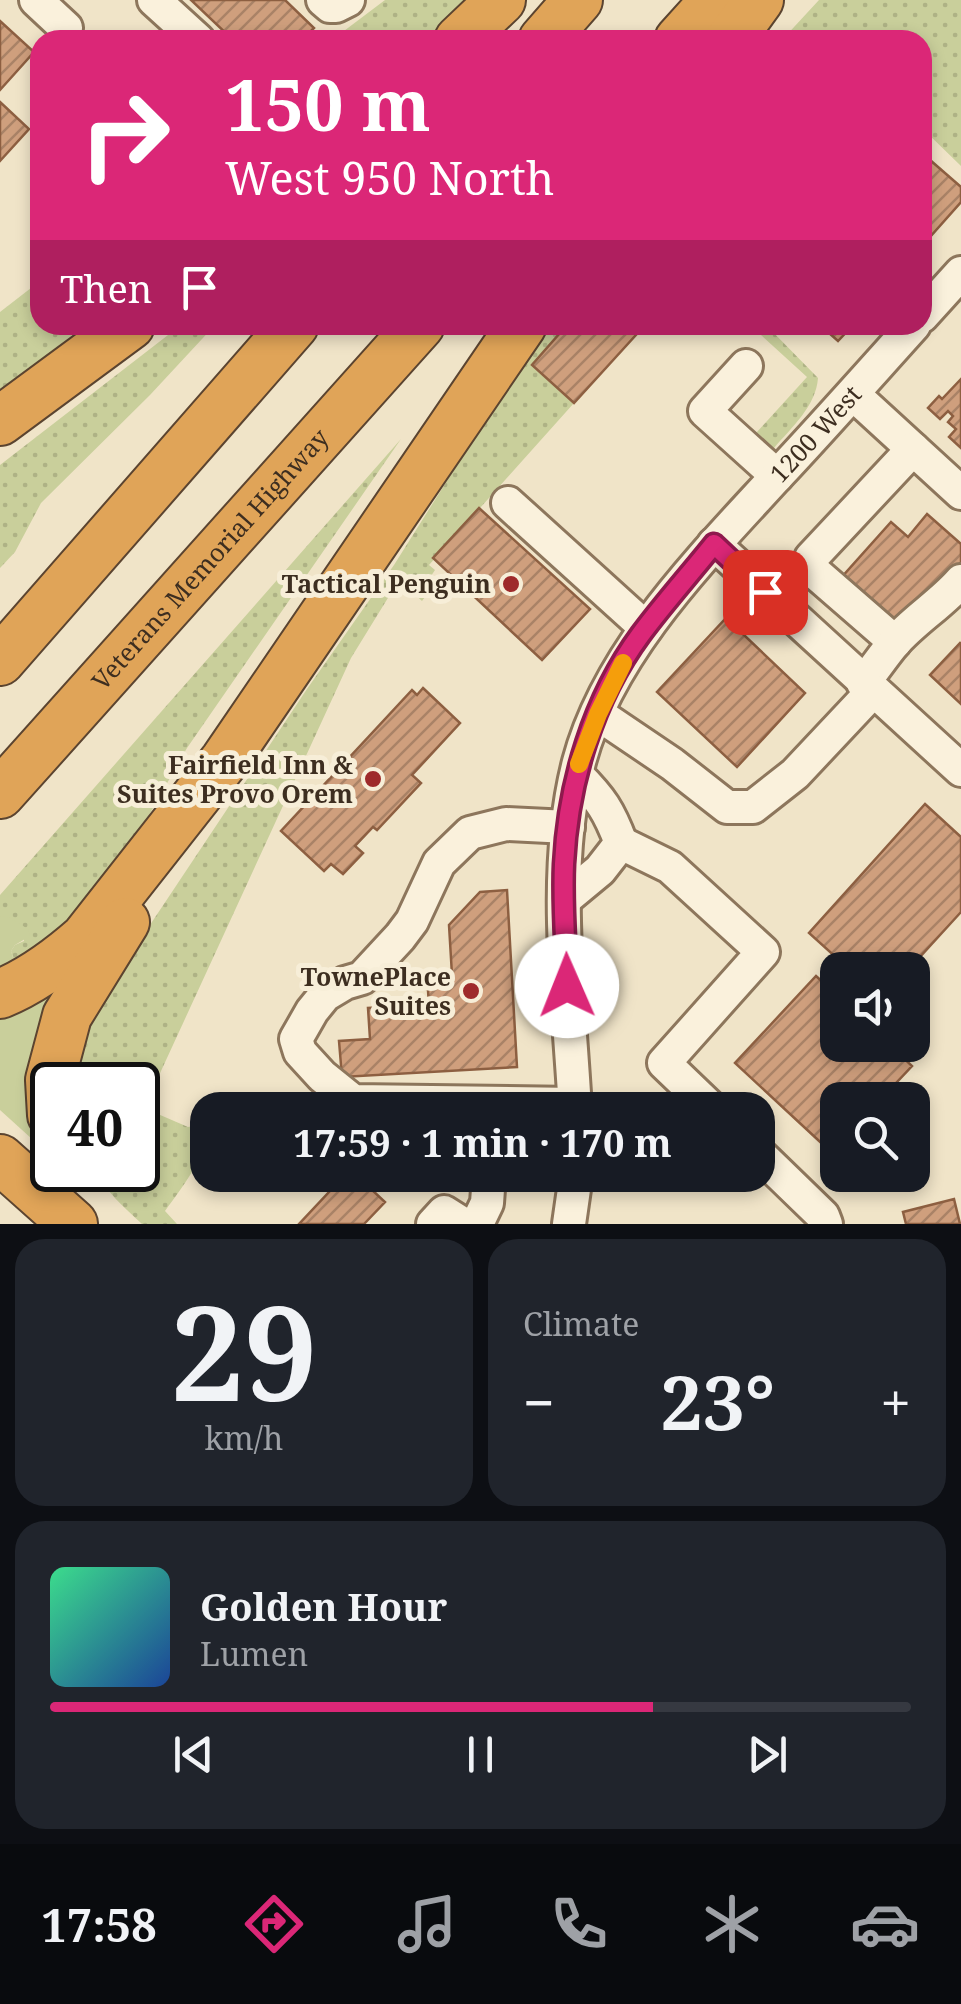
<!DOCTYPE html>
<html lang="en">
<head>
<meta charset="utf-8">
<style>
	body { margin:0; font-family:"Noto Serif",serif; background:#20242c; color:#f1f3f6; height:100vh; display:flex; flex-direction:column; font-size:38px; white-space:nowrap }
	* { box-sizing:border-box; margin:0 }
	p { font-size:32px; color:#9ea1a6 }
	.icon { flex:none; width:55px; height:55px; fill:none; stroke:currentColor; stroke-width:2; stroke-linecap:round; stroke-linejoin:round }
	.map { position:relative; height:1224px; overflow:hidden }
	.details { display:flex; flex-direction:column; gap:15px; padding:15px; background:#0d0f14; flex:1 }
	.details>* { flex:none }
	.guide { position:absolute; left:30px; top:30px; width:902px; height:305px; border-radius:30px; box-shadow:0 5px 15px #0003; background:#db2777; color:#fff; overflow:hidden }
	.tools { position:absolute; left:820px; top:952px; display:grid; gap:20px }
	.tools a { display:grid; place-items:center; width:110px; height:110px; border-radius:20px; background:#171b24; box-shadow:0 5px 15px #0003; font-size:50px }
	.speed { position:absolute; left:30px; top:1062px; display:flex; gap:20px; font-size:50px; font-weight:700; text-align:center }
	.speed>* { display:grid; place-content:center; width:130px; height:130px; border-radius:50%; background:#171b24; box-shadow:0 5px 15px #0003; line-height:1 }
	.speed .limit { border:5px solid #111; border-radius:15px; background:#fff; color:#111 }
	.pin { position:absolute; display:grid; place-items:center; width:85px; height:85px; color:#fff; margin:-42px; border-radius:20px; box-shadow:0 5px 15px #0006 }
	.me { position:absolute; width:110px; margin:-55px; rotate:359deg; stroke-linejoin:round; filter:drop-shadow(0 0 8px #0008) }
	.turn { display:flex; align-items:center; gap:35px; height:210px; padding:0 30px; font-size:45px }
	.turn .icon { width:130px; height:130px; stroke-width:2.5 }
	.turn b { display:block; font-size:70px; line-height:85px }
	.then { display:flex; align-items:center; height:95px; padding:0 30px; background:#0003; gap:20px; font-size:38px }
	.big { font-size:75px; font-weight:700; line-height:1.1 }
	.details .widget { flex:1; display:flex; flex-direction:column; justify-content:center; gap:15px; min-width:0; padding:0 35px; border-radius:30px; background:#20242c }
	.details .dial { align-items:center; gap:0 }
	.dial b { font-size:130px; line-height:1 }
	.song { display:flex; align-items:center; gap:30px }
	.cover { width:120px; height:120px; border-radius:15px; background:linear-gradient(135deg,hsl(150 70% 55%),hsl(220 70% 35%)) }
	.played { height:10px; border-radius:5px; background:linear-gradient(90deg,#db2777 70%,#363941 70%) }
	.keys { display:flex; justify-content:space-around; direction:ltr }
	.heat { display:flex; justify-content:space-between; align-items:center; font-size:55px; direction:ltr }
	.details .tiles { flex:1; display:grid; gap:15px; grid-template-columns:1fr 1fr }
	.widget:last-child { grid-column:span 2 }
	.trip { position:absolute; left:190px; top:1092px; width:585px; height:100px; border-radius:30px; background:#171b24; box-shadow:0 5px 15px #0003; font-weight:700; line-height:100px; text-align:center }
	.menu { display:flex; height:160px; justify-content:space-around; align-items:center; background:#090b0e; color:#9ea1a6 }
	.menu .icon { width:70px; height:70px }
	.menu .current { color:#db2777 }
	.menu b { font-size:45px; color:#f1f3f6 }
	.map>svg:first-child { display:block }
</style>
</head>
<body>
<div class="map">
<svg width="961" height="1224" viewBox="0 0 961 1224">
	<defs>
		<pattern id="grass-dots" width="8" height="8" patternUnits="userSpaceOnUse" patternTransform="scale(2.5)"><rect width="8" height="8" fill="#c9cf9b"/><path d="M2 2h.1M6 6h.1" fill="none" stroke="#aeb285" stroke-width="1.8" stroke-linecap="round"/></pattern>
		<pattern id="building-hatch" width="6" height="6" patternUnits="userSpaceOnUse" patternTransform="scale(2.5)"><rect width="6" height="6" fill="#cf9f7d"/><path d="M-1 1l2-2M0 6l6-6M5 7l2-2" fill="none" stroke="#a98266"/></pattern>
	</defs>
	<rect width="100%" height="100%" fill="#f0e4c8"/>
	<!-- grass -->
	<path fill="url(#grass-dots)" d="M385,0H468L427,40H332Z
		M819,0H961V166L923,129L922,40H782Z
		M40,281V325H85L0,392V312Z
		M181,325H215L150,395L41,503L15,552L0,568V465Z
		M545,325H567L532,365L574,403L429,565L435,570L431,576L437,581L422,601L399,580L351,658L144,1108L188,1127L199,1125L207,1130C203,1162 183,1186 165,1211L177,1224H142C125,1208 105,1191 95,1170H138V1085H70L77,1041L114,979L307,689L394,565Z
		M750,325H766L818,378C816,406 792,427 774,448L761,443L756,433L807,377Z
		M401,439L187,748L136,838L81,915L18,965L14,961L11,951L15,945L24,941L23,928L6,917H0V895Z"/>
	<!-- garden -->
	<path fill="#c9cf9b" d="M6,916L28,929L30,936L15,945L11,951L14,961L18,965L0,975V917Z
		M51,991L55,993L29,1115L32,1139L0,1110V1019L14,1013Z"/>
	<!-- building -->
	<path fill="url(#building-hatch)" stroke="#8d5f41" stroke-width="2.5" d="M191,0H285L314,28L302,40H233Z
		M0,21L34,52L0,90Z
		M0,102L29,129L0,161Z
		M922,153L961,187V202L922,246Z
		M567,325H645L574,403L532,365Z
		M820,325H853L838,341Z
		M961,379V448L949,437L956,429L948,422L953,416L948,411L940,419L928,408L939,396L942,399Z
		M479,508L590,609L542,660L433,558Z
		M927,514L961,544V576L954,584L944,575L898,627L841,578L891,522L908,537Z
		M726,618L805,693L737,767L657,692Z
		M960,643L961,644V704L930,675Z
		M423,688L460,723L412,775L421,783L377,830L373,827L355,846L363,853L343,874L331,864L324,871L281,831L412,690L417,695Z
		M925,804L961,837V912L908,970H850L809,933Z
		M507,890L517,1067L342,1077L339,1041L370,1039L368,1008L429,1005L427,976L452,975L449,925L480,892Z
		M816,976L838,996V1045H890L912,1066L880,1100H838V1146L831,1152L735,1063Z
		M345,1175H356L385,1202L364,1224H299Z
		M954,1199L960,1224H906L903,1212Z"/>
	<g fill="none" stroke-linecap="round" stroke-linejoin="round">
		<defs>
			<g id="minor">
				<path d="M36,0L66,28"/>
				<path d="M154,0L198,40"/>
				<path d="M323,0L330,6H336L348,0"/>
				<path d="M922,316L961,273"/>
				<path d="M746,366L705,411L777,476"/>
				<path d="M853,394L961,493"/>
				<path d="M508,503L646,628"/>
				<path d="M714,544L961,770"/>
				<path d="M895,642L811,569L809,563L811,558L913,449"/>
				<path d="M863,683C874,670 883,656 894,643C914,620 941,604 961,581"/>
				<path d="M598,714L672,764L727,807H753L795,774L873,691"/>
				<path d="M568,827L506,824L470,833L439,863L412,921L400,937L362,978L345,983L325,995L312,1011L296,1039L300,1052L322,1076L353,1101L575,1104"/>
				<path d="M621,843L670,867L763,952L664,1063L713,1110"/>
				<path d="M565,899L600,870L621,843C609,811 601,799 577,775"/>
				<path id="s1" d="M575,1110C569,999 551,870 579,762C608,652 702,558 776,477C823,427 868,376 914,325"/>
				<path d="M758,1153L823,1216L826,1224"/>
				<path d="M433,1224L444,1212L463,1224"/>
				<path d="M477,1224L487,1203L489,1175"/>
				<path d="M569,1224L576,1175"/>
			</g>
			<g id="highway">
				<path d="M459,40L501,0"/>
				<path d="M543,40L578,0"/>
				<path d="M679,40L715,0"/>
				<path d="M730,40L759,0"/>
				<path d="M0,421L130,325"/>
				<path d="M0,661L294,325"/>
				<path id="s2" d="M0,794L420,325"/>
				<path d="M0,994C32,981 60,960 85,938L225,760L522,325"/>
				<path d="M52,1115L50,1080L67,1016L125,922"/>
				<path d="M0,1159L73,1224"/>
			</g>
		</defs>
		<!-- minor casing -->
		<use href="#minor" stroke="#8d765c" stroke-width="38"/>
		<!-- highway casing -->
		<use href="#highway" stroke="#5b4430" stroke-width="52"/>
		<!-- minor -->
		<use href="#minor" stroke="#faf1dc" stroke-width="32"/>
		<!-- highway -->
		<use href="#highway" stroke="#e0a458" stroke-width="48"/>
	</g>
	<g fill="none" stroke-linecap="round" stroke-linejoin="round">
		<defs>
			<path id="route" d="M567,986C566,946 562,904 564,864C568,783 593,699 641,634C664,603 690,574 714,544L765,592"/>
		</defs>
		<!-- route casing -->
		<use href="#route" stroke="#8e194d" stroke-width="25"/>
		<!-- route -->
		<use href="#route" stroke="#db2777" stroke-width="18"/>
		<!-- slow -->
		<path stroke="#f59e0b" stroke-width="18" d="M579,764L598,714L623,663"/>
	</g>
	<!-- markers -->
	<g fill="#9e2a2b" stroke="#f7eed8" stroke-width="4">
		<circle cx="511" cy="584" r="10"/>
		<circle cx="373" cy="779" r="10"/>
		<circle cx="471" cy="991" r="10"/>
	</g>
	<g text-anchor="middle" stroke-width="10" stroke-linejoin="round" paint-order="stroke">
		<!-- street labels -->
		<g font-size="25" fill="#3d2e20" stroke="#f7eed8">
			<text dy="9" stroke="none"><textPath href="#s1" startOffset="758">1200 West</textPath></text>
			<text dy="9" stroke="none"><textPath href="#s2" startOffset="315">Veterans Memorial Highway</textPath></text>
		</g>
		<!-- poi labels -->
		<g font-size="25" font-weight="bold" fill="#3d2e20" stroke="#f7eed8" text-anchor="end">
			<text x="491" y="593">Tactical Penguin</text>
			<text x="353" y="774">Fairfield Inn &amp;<tspan x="353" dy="29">Suites Provo Orem</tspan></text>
			<text x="451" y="986">TownePlace<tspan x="451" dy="29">Suites</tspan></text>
		</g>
	</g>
</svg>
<div class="tools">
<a><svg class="icon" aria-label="sound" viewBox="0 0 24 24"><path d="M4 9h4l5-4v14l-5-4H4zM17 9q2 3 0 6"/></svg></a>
<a><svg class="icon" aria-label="search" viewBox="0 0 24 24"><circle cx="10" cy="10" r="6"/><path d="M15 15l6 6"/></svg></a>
</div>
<div class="speed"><div class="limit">40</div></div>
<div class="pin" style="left:765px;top:592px;background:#d93025"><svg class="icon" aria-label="arrive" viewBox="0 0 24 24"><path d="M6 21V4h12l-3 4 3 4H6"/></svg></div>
<svg class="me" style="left:567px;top:986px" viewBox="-20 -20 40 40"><circle r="19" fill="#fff"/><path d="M0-13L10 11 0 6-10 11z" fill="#db2777"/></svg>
<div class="trip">17:59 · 1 min · 170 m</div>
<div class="guide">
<div class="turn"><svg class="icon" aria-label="right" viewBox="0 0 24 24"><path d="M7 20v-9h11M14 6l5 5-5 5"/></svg><div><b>150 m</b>West 950 North</div></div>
<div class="then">Then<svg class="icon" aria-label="arrive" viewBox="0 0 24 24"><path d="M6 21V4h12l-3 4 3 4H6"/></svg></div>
</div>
</div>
<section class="details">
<div class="tiles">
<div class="widget dial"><b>29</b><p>km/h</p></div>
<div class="widget"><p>Climate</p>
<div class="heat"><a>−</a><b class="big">23°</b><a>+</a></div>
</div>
<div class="widget">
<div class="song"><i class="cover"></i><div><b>Golden Hour</b><p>Lumen</p></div></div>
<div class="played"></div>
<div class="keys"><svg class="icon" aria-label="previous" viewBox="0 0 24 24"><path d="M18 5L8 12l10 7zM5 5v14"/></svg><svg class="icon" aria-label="pause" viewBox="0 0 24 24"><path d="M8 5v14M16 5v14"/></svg><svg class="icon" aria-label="next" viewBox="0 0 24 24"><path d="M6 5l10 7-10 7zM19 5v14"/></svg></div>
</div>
</div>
</section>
<nav class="menu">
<b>17:58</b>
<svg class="icon current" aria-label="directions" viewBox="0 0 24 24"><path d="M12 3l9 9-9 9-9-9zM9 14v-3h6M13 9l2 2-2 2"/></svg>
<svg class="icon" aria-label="music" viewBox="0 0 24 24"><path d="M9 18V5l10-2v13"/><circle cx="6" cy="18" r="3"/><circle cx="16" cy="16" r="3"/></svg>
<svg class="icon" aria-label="phone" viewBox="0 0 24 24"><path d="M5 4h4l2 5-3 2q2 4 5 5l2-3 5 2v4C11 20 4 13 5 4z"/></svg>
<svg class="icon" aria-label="climate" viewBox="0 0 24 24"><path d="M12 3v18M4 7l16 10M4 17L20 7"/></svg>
<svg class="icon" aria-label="car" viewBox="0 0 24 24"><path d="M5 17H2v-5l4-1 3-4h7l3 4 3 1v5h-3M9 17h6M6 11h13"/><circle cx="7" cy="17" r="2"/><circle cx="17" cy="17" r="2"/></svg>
</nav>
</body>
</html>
